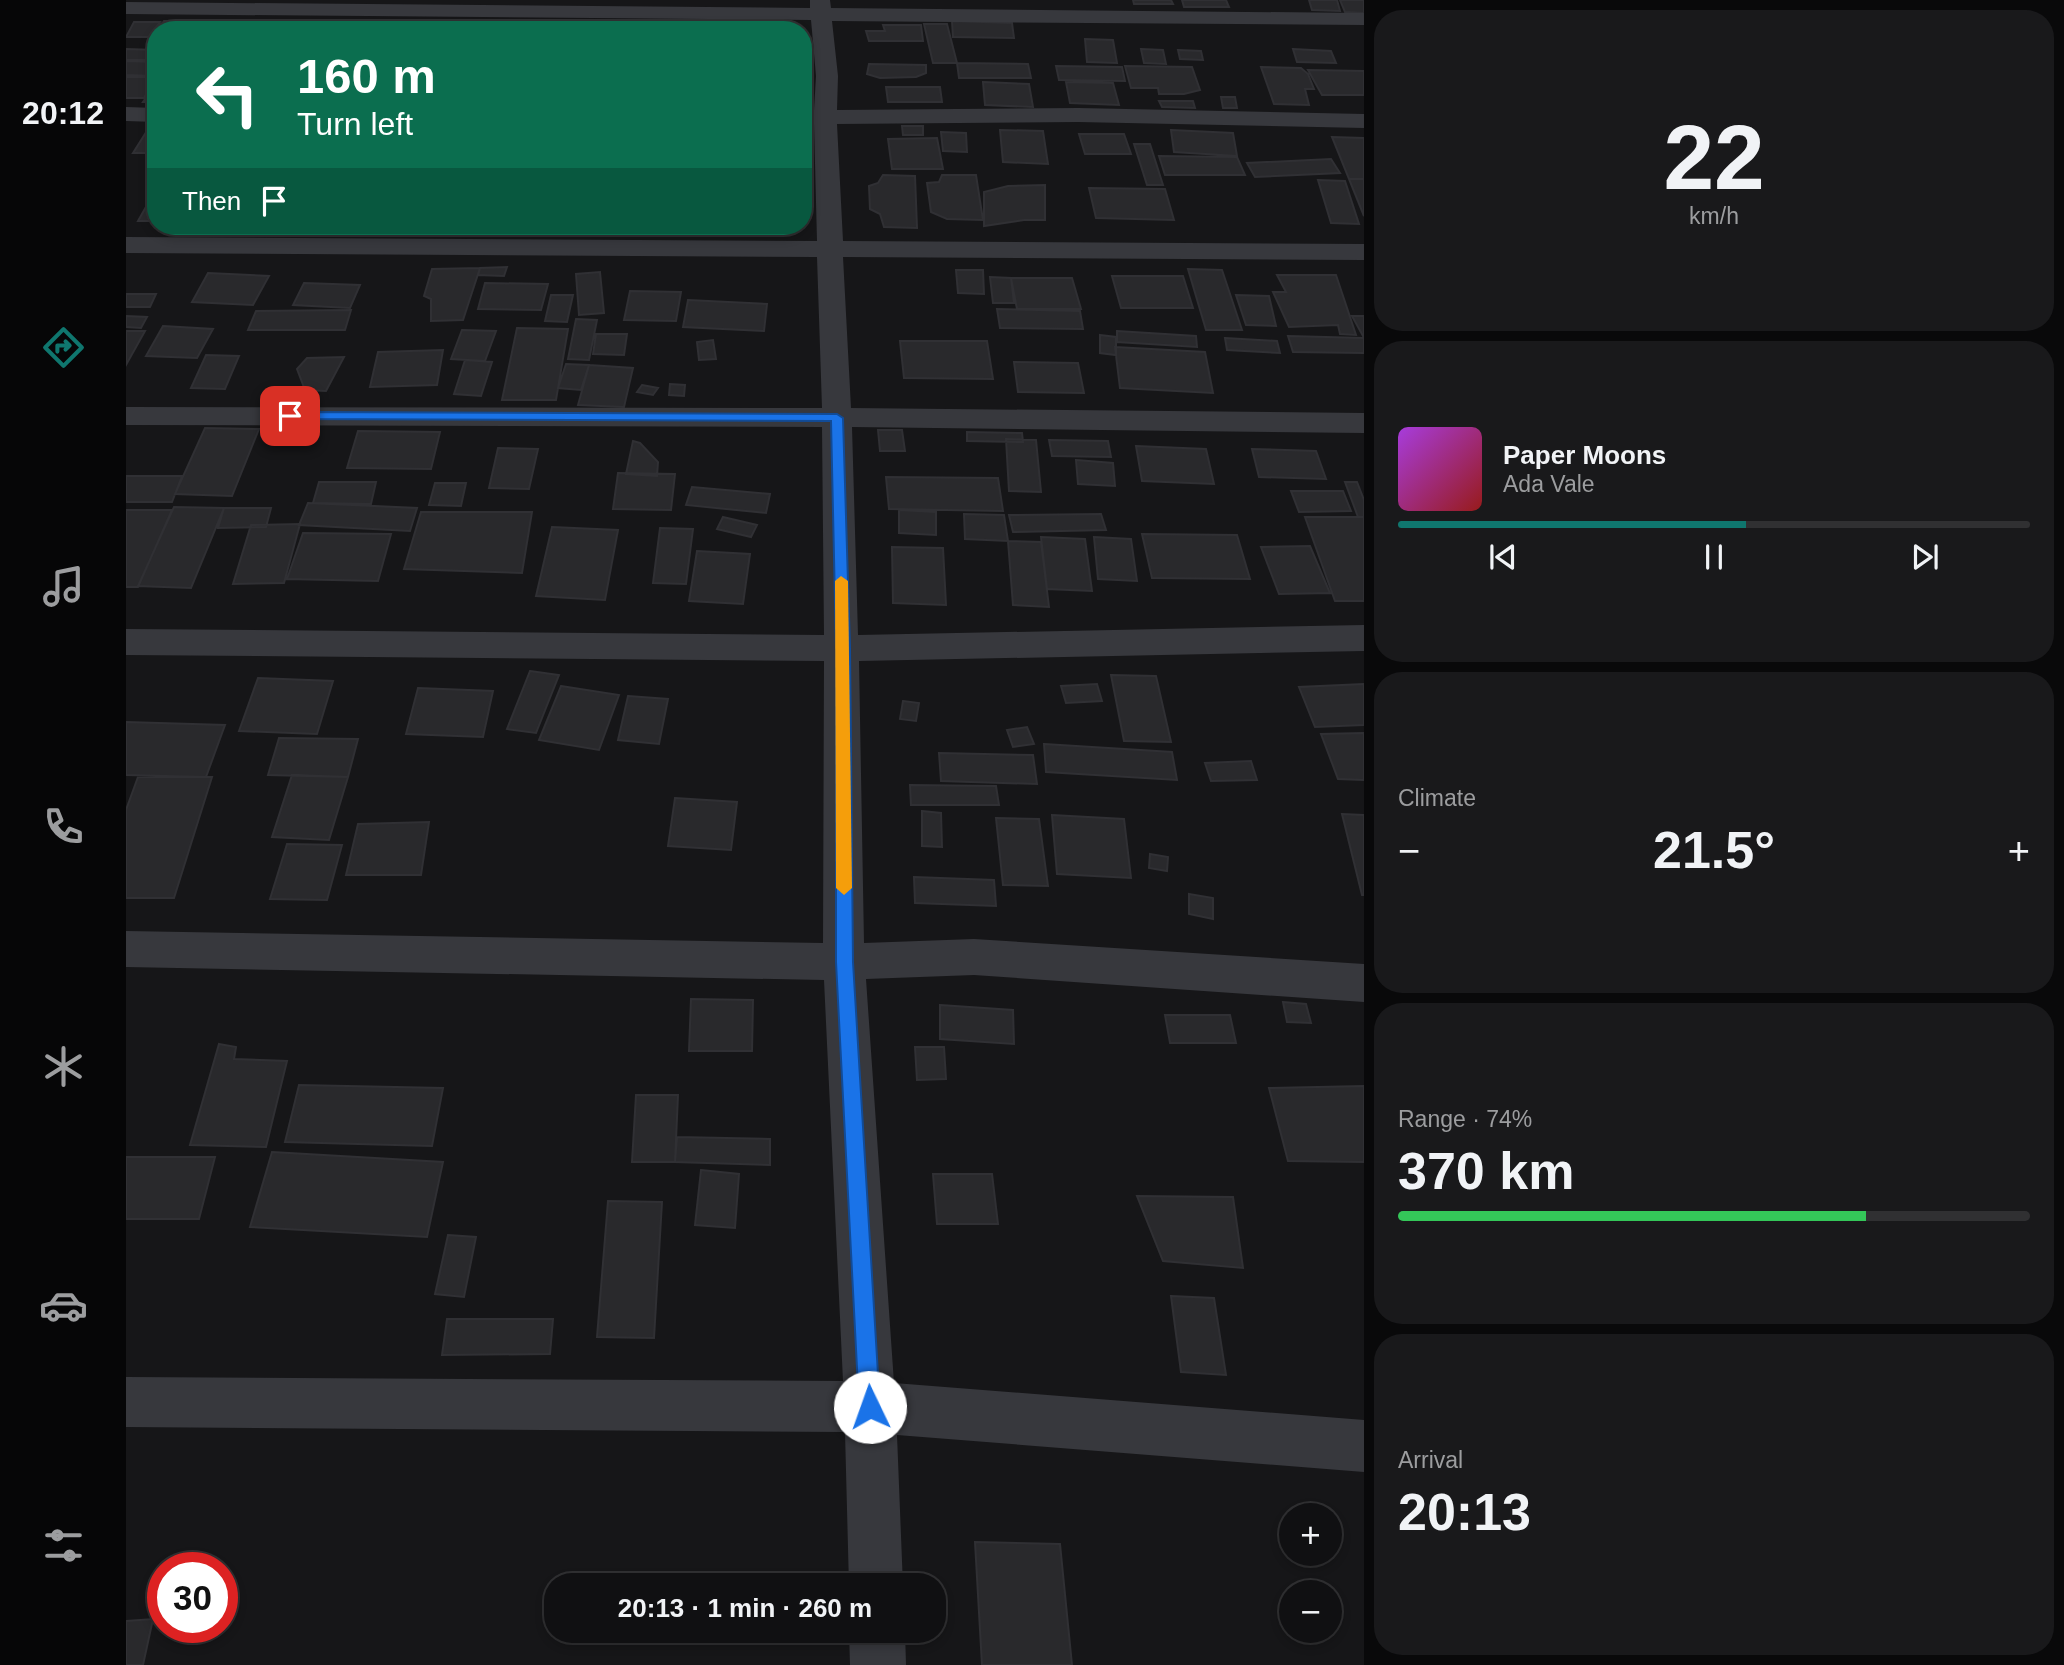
<!DOCTYPE html>
<html lang="en">
<head>
<meta charset="utf-8">
<style>
	body { margin:0; font-family:Arial,sans-serif; background:#19191b; color:#f1f3f6; height:100vh; display:flex; flex-direction:column; font-size:26px; white-space:nowrap }
	* { box-sizing:border-box; margin:0 }
	p { font-size:23px; color:#9c9d9f }
	.icon { flex:none; width:38px; height:38px; fill:none; stroke:currentColor; stroke-width:2; stroke-linecap:round; stroke-linejoin:round }
	.map { position:relative; flex:1; overflow:hidden }
	.details { display:flex; flex-direction:column; gap:10px; padding:10px; background:#09090a; width:700px }
	.details>* { flex:none }
	.guide { position:absolute; left:21px; top:21px; width:665px; height:214px; border-radius:28px; box-shadow:0 4px 10px #0003,0 0 0 2px #303032; background:#0b6e4f; color:#fff; overflow:hidden }
	.fabs { position:absolute; left:1153px; top:1503px; display:grid; gap:14px }
	.fabs a { display:grid; place-items:center; width:63px; height:63px; border-radius:50%; background:#101012; box-shadow:0 4px 10px #0003,0 0 0 2px #303032; font-size:35px }
	.speed { position:absolute; left:21px; top:1552px; display:flex; gap:14px; font-size:35px; font-weight:700; text-align:center }
	.speed>* { display:grid; place-content:center; width:91px; height:91px; border-radius:50%; background:#101012; box-shadow:0 4px 10px #0003,0 0 0 2px #303032; line-height:1 }
	.speed .limit { border:10px solid #d22; background:#fff; color:#111 }
	.pin { position:absolute; display:grid; place-items:center; width:60px; height:60px; color:#fff; margin:-30px; border-radius:14px; box-shadow:0 4px 10px #0006 }
	.me { position:absolute; width:77px; margin:-38px; rotate:357deg; stroke-linejoin:round; filter:drop-shadow(0 0 5px #0008) }
	.turn { display:flex; align-items:center; gap:24px; height:147px; padding:0 35px; font-size:32px }
	.turn .icon { width:91px; height:91px; stroke-width:2.5 }
	.turn b { display:block; font-size:49px; line-height:60px }
	.then { display:flex; align-items:center; height:66px; padding:0 35px; background:#0003; gap:14px; font-size:26px }
	.big { font-size:52px; font-weight:800; line-height:1.1 }
	.details .card { flex:1; display:flex; flex-direction:column; justify-content:center; gap:10px; min-width:0; padding:0 24px; border-radius:28px; background:#19191b }
	.details .dial { align-items:center; gap:0 }
	.dial b { font-size:91px; line-height:1 }
	.song { display:flex; align-items:center; gap:21px }
	.cover { width:84px; height:84px; border-radius:10px; background:linear-gradient(135deg,hsl(280 70% 55%),hsl(0 70% 35%)) }
	.played { height:7px; border-radius:4px; background:linear-gradient(90deg,#0f766e 55%,#303032 55%) }
	.keys { display:flex; justify-content:space-around; direction:ltr }
	.heat { display:flex; justify-content:space-between; align-items:center; font-size:38px; direction:ltr }
	.charge { height:10px; border-radius:5px; background:linear-gradient(90deg,#34c759 74%,#303032 0) }
	.trip { position:absolute; left:418px; top:1573px; width:402px; height:70px; border-radius:28px; background:#101012; box-shadow:0 4px 10px #0003,0 0 0 2px #303032; font-weight:800; line-height:70px; text-align:center }
	main { display:flex; flex:1; min-height:0 }
	.tabs { display:flex; flex-direction:column; width:126px; justify-content:space-around; align-items:center; background:#060607; color:#9c9d9f }
	.tabs .icon { width:49px; height:49px }
	.tabs .selected { color:#0f766e }
	.tabs b { font-size:32px; color:#f1f3f6 }
	.map>svg:first-child { display:block }
</style>
</head>
<body>
<main>
<nav class="tabs">
<b>20:12</b>
<svg class="icon selected" aria-label="directions" viewBox="0 0 24 24"><path d="M12 3l9 9-9 9-9-9zM9 14v-3h6M13 9l2 2-2 2"/></svg>
<svg class="icon" aria-label="music" viewBox="0 0 24 24"><path d="M9 18V5l10-2v13"/><circle cx="6" cy="18" r="3"/><circle cx="16" cy="16" r="3"/></svg>
<svg class="icon" aria-label="phone" viewBox="0 0 24 24"><path d="M5 4h4l2 5-3 2q2 4 5 5l2-3 5 2v4C11 20 4 13 5 4z"/></svg>
<svg class="icon" aria-label="climate" viewBox="0 0 24 24"><path d="M12 3v18M4 7l16 10M4 17L20 7"/></svg>
<svg class="icon" aria-label="car" viewBox="0 0 24 24"><path d="M5 17H2v-5l4-1 3-4h7l3 4 3 1v5h-3M9 17h6M6 11h13"/><circle cx="7" cy="17" r="2"/><circle cx="17" cy="17" r="2"/></svg>
<svg class="icon" aria-label="filters" viewBox="0 0 24 24"><path d="M4 7h16M4 17h16"/><circle cx="9" cy="7" r="2"/><circle cx="15" cy="17" r="2"/></svg>
</nav>
<div class="map">
<svg width="1238" height="1665" viewBox="0 0 1238 1665">
	<rect width="100%" height="100%" fill="#161618"/>
	<!-- building -->
	<path fill="#29292c" stroke="#303034" stroke-width="2" d="M1007,0H1045L1047,4H1008Z
		M1056,0H1100L1103,7H1058Z
		M1183,0H1211L1214,11L1186,10Z
		M1214,0H1238V13L1219,12Z
		M38,21H91L86,30H32Z
		M826,21L886,23L888,38L827,37Z
		M8,22H34L24,37H0Z
		M333,24H364L362,30H331Z
		M798,24H821L831,63H807Z
		M460,25H495L494,30H458Z
		M757,25H795L797,41H743L740,31H759Z
		M959,39L987,40L991,63L961,62Z
		M0,49L30,50V60H0Z
		M1015,49L1037,50L1040,64L1018,63Z
		M1167,49L1205,51L1210,63L1171,62Z
		M1052,50L1075,51L1077,60L1054,59Z
		M0,61L30,62V76L0,75Z
		M831,63L902,64L905,78H833Z
		M743,64L800,65V73L790,77L754,78L741,74Z
		M930,66L996,67L999,81L933,80Z
		M999,66L1066,67L1074,90L1058,94H1033L1032,88H1005Z
		M1135,67L1175,68L1182,74L1188,89H1179L1183,105L1148,104Z
		M1182,70L1238,71V95H1196Z
		M0,77H30L18,98H0Z
		M857,82L903,84L907,107L859,105Z
		M940,82L987,83L993,105L944,103Z
		M30,83V102H17Z
		M760,87H814L816,102H762Z
		M1095,97H1109L1111,108H1097Z
		M1033,101H1067L1069,108L1036,107Z
		M24,126H30V153H7Z
		M776,126H797V135H777Z
		M874,130L917,131L922,164L877,162Z
		M1045,130L1107,133L1111,156L1048,152Z
		M815,132L840,133L841,152L817,151Z
		M953,134H998L1005,154H959Z
		M1206,137L1238,138V179H1223Z
		M811,138L817,169H766L762,139Z
		M1008,144H1024L1037,185H1021Z
		M1033,156L1111,157L1119,175H1039Z
		M1205,159L1214,173L1129,177L1121,163Z
		M757,175L789,176L791,228L758,227L754,214L744,209L743,186L752,183Z
		M816,175H850L857,220L821,219L805,212L801,183L813,182Z
		M1223,179H1238V216Z
		M1192,180L1219,181L1233,224L1205,223Z
		M919,185V220H898L858,226V192L882,186Z
		M963,188L1039,189L1048,220L970,218Z
		M30,189V221H12Z
		M406,228L430,229L429,234L404,233Z
		M381,267L378,276L352,275L354,268Z
		M354,268L337,320L305,321V299L298,296L306,269Z
		M1062,269L1096,270L1116,330H1080Z
		M830,270H857L858,294L832,293Z
		M474,272L478,313L453,315L450,274Z
		M82,273L143,276L127,305L66,302Z
		M1151,275H1210L1230,335L1214,334L1212,325L1163,327L1147,292H1160Z
		M986,276H1057L1067,308H995Z
		M864,277L885,278L888,303H867Z
		M885,278H946L955,309H891Z
		M178,283L234,285L224,308L167,305Z
		M359,283L422,284L415,310L352,309Z
		M504,291L555,292L550,321L498,320Z
		M0,294H30L24,307H0Z
		M425,295H447L441,322L419,321Z
		M1110,295L1143,296L1150,326L1120,325Z
		M562,300L641,304L638,331L557,327Z
		M871,309L954,311L957,329L874,328Z
		M225,310L219,330H122L130,311Z
		M0,316L21,317L15,328L0,327Z
		M1226,316H1238V336H1237Z
		M450,319L471,320L463,360L442,359Z
		M37,326L87,329L71,358L20,356Z
		M391,328L442,329L430,400H376Z
		M336,330L370,331L359,361L325,359Z
		M0,331H19L0,365Z
		M991,331L1070,336L1071,347L991,342Z
		M470,334H501L498,355L467,354Z
		M974,335L990,337V355L974,353Z
		M1162,336L1238,338V353L1167,352Z
		M1099,338L1151,341L1154,353L1101,350Z
		M587,340L590,359L573,360L571,342Z
		M774,341H861L867,379L778,378Z
		M989,347L1079,352L1087,393L994,388Z
		M317,350L311,385L244,387L252,352Z
		M80,355L113,356L99,389L65,388Z
		M218,357L200,391L179,390L171,369L181,358Z
		M339,360L366,362L355,396L328,394Z
		M888,362L952,363L958,393L892,392Z
		M440,364L463,365L455,390L432,388Z
		M463,365L507,368L498,407L452,405Z
		M544,384L559,385L558,396L543,395Z
		M516,385L532,388L527,395L511,392Z
		M79,428L133,429L106,496L49,494Z
		M752,430H776L779,451H754Z
		M232,431L314,432L305,469L221,468Z
		M841,432L896,433L897,442L841,441Z
		M880,439L910,440L915,492L883,491Z
		M923,440L982,441L985,457L926,456Z
		M507,441L514,443L532,462L531,476L500,474Z
		M1010,446L1080,449L1088,484L1016,481Z
		M372,448L412,449L403,489L363,488Z
		M1126,449L1190,451L1200,479L1133,477Z
		M950,460L987,463L989,486L952,484Z
		M492,473L549,474L545,510L487,509Z
		M0,476H56L46,502H0Z
		M760,477L872,478L877,511L763,509Z
		M193,482H250L245,504L187,503Z
		M1219,482H1231L1238,500V517H1232Z
		M309,483H340L335,506L303,505Z
		M566,487L644,494L640,513L560,505Z
		M1165,491H1217L1225,511L1173,512Z
		M182,503L291,508L284,531L173,525Z
		M48,507L98,508L65,588L12,586Z
		M98,508H145L140,527L92,528Z
		M0,510H46L12,587H0Z
		M773,510L810,512V535L773,533Z
		M295,512H406L396,573L278,569Z
		M838,514L878,515L882,541L839,539Z
		M975,514L980,530L887,532L883,515Z
		M597,517L631,525L625,537L591,529Z
		M1179,517H1238V601H1209Z
		M174,524L158,583L107,584L125,525Z
		M426,527L492,530L479,600L410,596Z
		M534,528L567,529L560,584L527,583Z
		M177,533L265,534L252,581L161,579Z
		M1016,534L1111,535L1124,579L1026,578Z
		M915,537L959,539L966,591L921,589Z
		M968,537L1005,539L1011,581L972,579Z
		M882,541L915,542L923,607L887,605Z
		M1184,546L1204,593L1153,594L1135,547Z
		M766,547L817,548L820,605L767,603Z
		M571,551L624,554L617,604L563,601Z
		M404,671L433,675L410,733L381,729Z
		M985,675L1030,676L1045,742L998,741Z
		M132,678L207,681L191,734L113,731Z
		M971,684L976,701L940,703L935,686Z
		M1238,684V725L1189,727L1173,687Z
		M435,686L493,695L473,750L413,740Z
		M292,688L367,691L357,737L280,734Z
		M502,696L542,699L533,744L492,740Z
		M777,701L793,703L790,721L774,719Z
		M0,722L99,725L80,777L0,775Z
		M901,727L908,744L887,747L881,730Z
		M1238,733V780L1212,779L1195,734Z
		M153,738L232,739L222,777L142,775Z
		M918,744L1046,752L1051,780L920,772Z
		M813,753L907,755L911,784L815,781Z
		M1125,761L1131,780L1085,781L1079,763Z
		M166,775L222,777L203,840L146,837Z
		M12,777H86L48,898H0V810Z
		M784,785L870,786L873,805H785Z
		M549,798L611,802L605,850L542,846Z
		M796,811L815,813L816,847L796,846Z
		M1216,814L1238,815V895H1236Z
		M926,815L998,819L1005,878L931,874Z
		M870,818L913,819L922,886L877,885Z
		M303,822L295,875H220L232,824Z
		M161,844L216,845L201,900L144,899Z
		M1024,854L1042,857L1041,871L1023,868Z
		M788,877L868,880L870,906L789,903Z
		M1063,894L1087,898V919L1063,914Z
		M565,999L627,1000L626,1051H563Z
		M1157,1002L1180,1004L1185,1023L1161,1022Z
		M814,1005L887,1010L888,1044L814,1039Z
		M1039,1015H1104L1110,1043H1044Z
		M93,1044L110,1047L108,1059L161,1061L140,1147L64,1145Z
		M789,1047H818L820,1079L791,1080Z
		M173,1085L317,1088L306,1146L159,1142Z
		M1238,1086V1162L1162,1161L1143,1088Z
		M510,1095H552L549,1162H506Z
		M551,1137L644,1139V1165L549,1162Z
		M146,1152L317,1162L301,1237L124,1227Z
		M0,1157H89L73,1219H0Z
		M575,1170L613,1174L609,1228L569,1225Z
		M807,1174H866L872,1224H811Z
		M1011,1196L1107,1197L1117,1268L1037,1261Z
		M482,1201L536,1202L528,1338L471,1337Z
		M322,1235L350,1237L338,1297L309,1294Z
		M1045,1296L1088,1298L1100,1375L1055,1372Z
		M321,1319H427L424,1354L316,1355Z
		M849,1542L934,1544L946,1665H856Z
		M27,1619L17,1665H0V1621Z"/>
	<g fill="none" stroke-linecap="round" stroke-linejoin="round">
		<!-- street -->
		<path fill="#37383d" fill-rule="evenodd" d="M684,0H704L705,8L1238,13V25L706,21L712,76L711,110L952,108L1238,114V128L952,122L711,124L717,241L1238,244V260L717,257L725,408L1238,413V433L726,427L732,635L1238,625V651L733,661L738,943L848,939L1238,964V1002L848,975L740,979L768,1383L1238,1420V1472L771,1435L777,1586H723L719,1432L0,1427V1377L717,1381L698,980L0,967V931L697,943L698,661L0,655V629L698,635L696,427L0,425V407L696,408L691,257L0,253V237L691,241L688,124H677V110H688L690,76L685,20L0,14V2L684,8Z
			M0,107L30,108V122L0,121Z
			M723,1631H779L780,1665H724Z"/>
	</g>
	<!-- route -->
	<path fill="#1a73e8" stroke="#114b97" stroke-width="2" d="M164,412L711,414L717,418L724,648L727,962L754,1407L751,1414L744,1417L736,1414L733,1407L710,962V648L705,421L160,419V413Z"/>
	<!-- slow -->
	<path fill="#f59e0b" d="M715,576L722,581L726,888L718,895L710,888L709,581Z"/>
</svg>
<div class="fabs">
<a>+</a>
<a>−</a>
</div>
<div class="speed"><div class="limit">30</div></div>
<div class="pin" style="left:164px;top:416px;background:#d93025"><svg class="icon" aria-label="arrive" viewBox="0 0 24 24"><path d="M6 21V4h12l-3 4 3 4H6"/></svg></div>
<svg class="me" style="left:744px;top:1407px" viewBox="-20 -20 40 40"><circle r="19" fill="#fff"/><path d="M0-13L10 11 0 6-10 11z" fill="#1a73e8"/></svg>
<div class="trip">20:13 · 1 min · 260 m</div>
<div class="guide">
<div class="turn"><svg class="icon" aria-label="left" viewBox="0 0 24 24"><path d="M17 20v-9H6M10 6l-5 5 5 5"/></svg><div><b>160 m</b>Turn left</div></div>
<div class="then">Then<svg class="icon" aria-label="arrive" viewBox="0 0 24 24"><path d="M6 21V4h12l-3 4 3 4H6"/></svg></div>
</div>
</div>
<section class="details">
<div class="card dial"><b>22</b><p>km/h</p></div>
<div class="card">
<div class="song"><i class="cover"></i><div><b>Paper Moons</b><p>Ada Vale</p></div></div>
<div class="played"></div>
<div class="keys"><svg class="icon" aria-label="previous" viewBox="0 0 24 24"><path d="M18 5L8 12l10 7zM5 5v14"/></svg><svg class="icon" aria-label="pause" viewBox="0 0 24 24"><path d="M8 5v14M16 5v14"/></svg><svg class="icon" aria-label="next" viewBox="0 0 24 24"><path d="M6 5l10 7-10 7zM19 5v14"/></svg></div>
</div>
<div class="card"><p>Climate</p>
<div class="heat"><a>−</a><b class="big">21.5°</b><a>+</a></div>
</div>
<div class="card"><p>Range · 74%</p><b class="big">370 km</b><div class="charge"></div></div>
<div class="card"><p>Arrival</p><b class="big">20:13</b></div>
</section>
</main>
</body>
</html>
